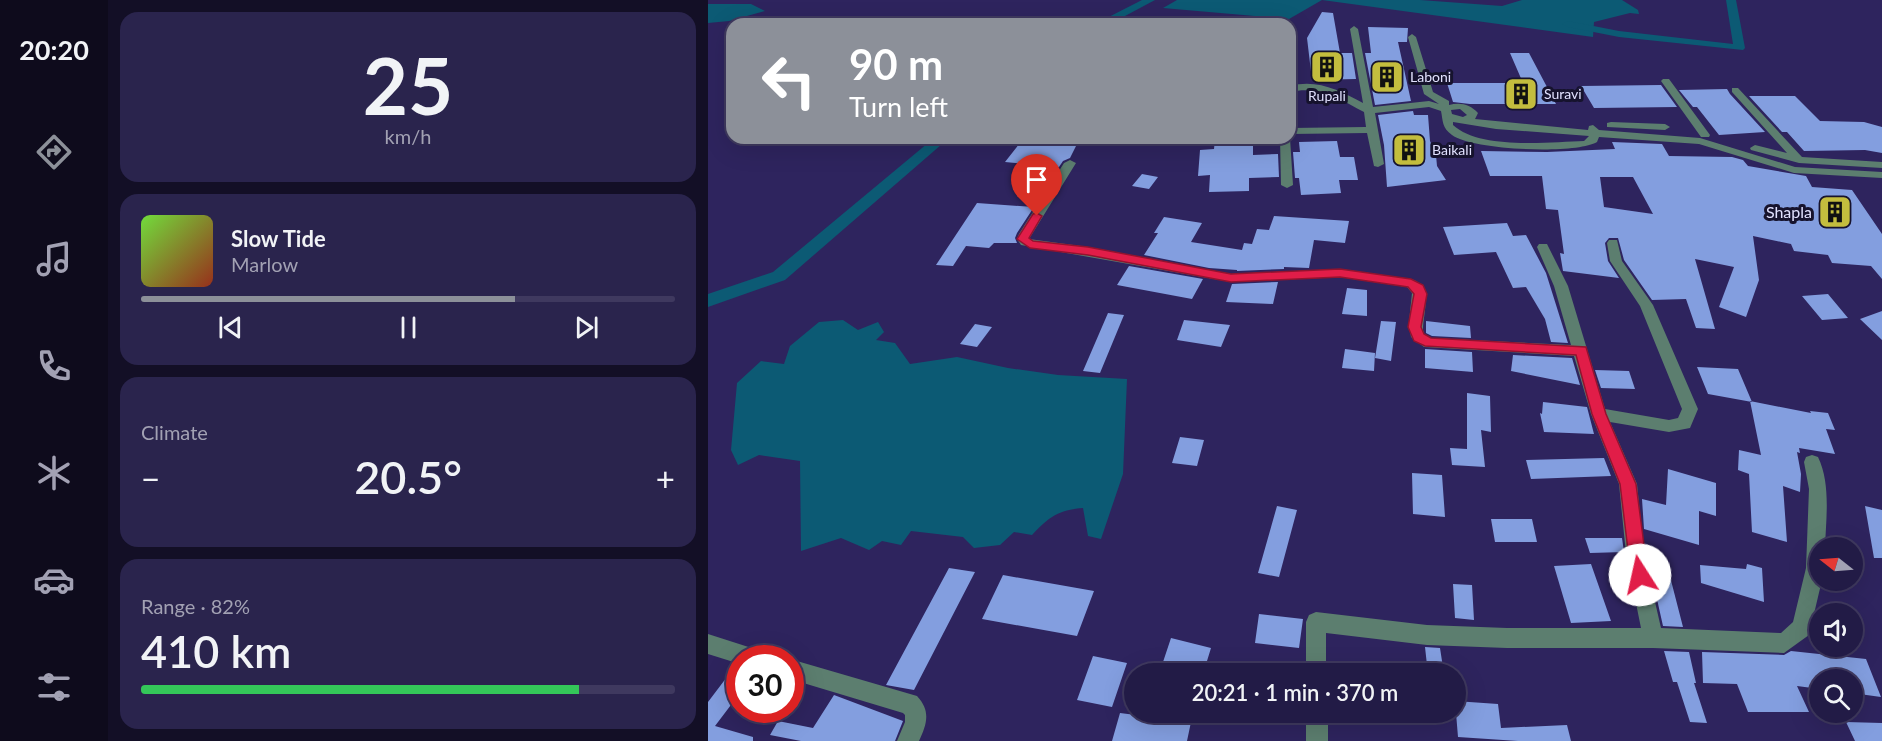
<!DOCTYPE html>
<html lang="en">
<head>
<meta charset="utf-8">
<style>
	body { margin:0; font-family:Lato,sans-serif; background:#2a244d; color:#f1f3f6; height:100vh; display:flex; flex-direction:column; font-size:22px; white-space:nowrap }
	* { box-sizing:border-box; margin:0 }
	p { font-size:20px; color:#a2a1b3 }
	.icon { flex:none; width:33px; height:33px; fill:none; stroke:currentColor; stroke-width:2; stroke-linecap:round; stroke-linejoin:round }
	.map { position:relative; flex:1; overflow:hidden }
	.drawer { display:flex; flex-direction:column; gap:12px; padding:12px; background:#130f26; width:600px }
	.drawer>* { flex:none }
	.banner { position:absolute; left:18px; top:18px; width:570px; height:126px; border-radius:18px; box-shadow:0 6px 24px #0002,0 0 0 2px #3f395f; background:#8c9099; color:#fff; overflow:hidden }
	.needle { width:39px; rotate:287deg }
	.controls { position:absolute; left:1101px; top:537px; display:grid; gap:12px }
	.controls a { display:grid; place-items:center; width:54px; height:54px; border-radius:50%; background:#221b46; box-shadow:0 6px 24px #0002,0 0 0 2px #3f395f; font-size:30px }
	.speed { position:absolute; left:18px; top:645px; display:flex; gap:12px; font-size:30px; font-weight:700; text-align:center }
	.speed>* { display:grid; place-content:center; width:78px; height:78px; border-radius:50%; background:#221b46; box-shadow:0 6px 24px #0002,0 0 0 2px #3f395f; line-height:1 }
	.speed .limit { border:9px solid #d22; background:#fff; color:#111 }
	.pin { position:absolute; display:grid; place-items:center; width:51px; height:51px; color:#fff; margin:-62px -26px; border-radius:50% 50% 50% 0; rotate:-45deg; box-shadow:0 0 6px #0007 }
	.pin .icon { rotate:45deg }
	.me { position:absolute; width:66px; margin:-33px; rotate:350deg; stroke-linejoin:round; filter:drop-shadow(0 0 4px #0008) }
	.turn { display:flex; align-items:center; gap:21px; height:126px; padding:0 24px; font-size:27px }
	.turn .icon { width:78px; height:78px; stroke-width:2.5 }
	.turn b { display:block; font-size:42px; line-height:51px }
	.big { font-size:45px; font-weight:600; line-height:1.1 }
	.drawer .card { flex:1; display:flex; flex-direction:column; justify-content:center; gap:9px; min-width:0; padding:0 21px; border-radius:18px; background:#2a244d }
	.drawer .dial { align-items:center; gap:0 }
	.dial b { font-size:78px; line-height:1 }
	.song { display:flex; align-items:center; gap:18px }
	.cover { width:72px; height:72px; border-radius:9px; background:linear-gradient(135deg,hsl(100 70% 55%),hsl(10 70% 35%)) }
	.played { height:6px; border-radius:3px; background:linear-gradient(90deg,#8c9099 70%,#3f395f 70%) }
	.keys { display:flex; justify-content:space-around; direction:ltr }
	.heat { display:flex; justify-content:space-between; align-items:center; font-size:33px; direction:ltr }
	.charge { height:9px; border-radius:4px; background:linear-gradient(90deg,#34c759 82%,#3f395f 0) }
	.trip { position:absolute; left:416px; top:663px; width:342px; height:60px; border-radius:30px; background:#221b46; box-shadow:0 6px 24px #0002,0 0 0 2px #3f395f; font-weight:600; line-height:60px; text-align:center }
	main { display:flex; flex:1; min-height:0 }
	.tabs { display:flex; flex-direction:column; width:108px; justify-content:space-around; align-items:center; background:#0e0b1c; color:#a2a1b3 }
	.tabs .icon { width:42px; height:42px }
	.tabs .current { color:#8c9099 }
	.tabs b { font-size:27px; color:#f1f3f6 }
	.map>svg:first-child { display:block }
</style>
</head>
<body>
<main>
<nav class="tabs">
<b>20:20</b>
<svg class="icon current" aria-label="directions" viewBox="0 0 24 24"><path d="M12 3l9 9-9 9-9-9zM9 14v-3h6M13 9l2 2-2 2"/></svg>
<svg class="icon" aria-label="music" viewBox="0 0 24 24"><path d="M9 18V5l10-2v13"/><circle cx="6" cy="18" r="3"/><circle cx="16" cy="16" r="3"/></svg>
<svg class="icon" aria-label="phone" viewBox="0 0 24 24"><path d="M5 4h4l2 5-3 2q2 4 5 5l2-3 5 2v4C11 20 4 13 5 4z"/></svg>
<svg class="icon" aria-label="climate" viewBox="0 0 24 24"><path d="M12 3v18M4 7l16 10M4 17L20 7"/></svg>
<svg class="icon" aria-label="car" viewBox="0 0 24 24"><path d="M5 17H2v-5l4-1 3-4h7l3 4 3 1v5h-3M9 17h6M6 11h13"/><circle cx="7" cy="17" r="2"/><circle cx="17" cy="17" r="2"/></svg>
<svg class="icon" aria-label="filters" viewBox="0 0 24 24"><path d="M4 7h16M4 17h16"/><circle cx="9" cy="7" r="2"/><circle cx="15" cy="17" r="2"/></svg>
</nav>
<section class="drawer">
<div class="card dial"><b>25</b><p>km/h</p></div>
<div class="card">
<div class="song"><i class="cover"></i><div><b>Slow Tide</b><p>Marlow</p></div></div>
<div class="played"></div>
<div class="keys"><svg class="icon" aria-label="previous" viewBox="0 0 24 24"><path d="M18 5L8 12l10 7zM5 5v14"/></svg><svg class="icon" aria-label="pause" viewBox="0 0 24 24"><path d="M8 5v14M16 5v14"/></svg><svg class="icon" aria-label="next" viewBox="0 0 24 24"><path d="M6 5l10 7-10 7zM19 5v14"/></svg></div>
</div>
<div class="card"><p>Climate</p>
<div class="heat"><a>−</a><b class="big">20.5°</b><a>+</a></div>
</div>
<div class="card"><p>Range · 82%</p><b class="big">410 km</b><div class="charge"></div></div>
</section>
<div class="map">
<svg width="1174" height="741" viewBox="0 0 1174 741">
	<rect width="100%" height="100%" fill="#2e245e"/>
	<!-- water -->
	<path fill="#0c5a74" d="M469,0H712L794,6L814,0H914L930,10L931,14L922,13L886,22L885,37L614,0L581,19L455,8Z
		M0,4H43L57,11L21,21L0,23Z
		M135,320L150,330L170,322L176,332L168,340L187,343L202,364L249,357L300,368L350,375L419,379L415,474L393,539L380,536L375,508C350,510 341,517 324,535L306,532L292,545L266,548L255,537L203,531L193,545L174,541L161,550L133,538L93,551L92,461L51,455L30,465L23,450L29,383L53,361L76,364L82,346L111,322Z"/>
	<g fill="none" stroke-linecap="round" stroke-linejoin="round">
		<!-- canal -->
		<path fill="#0c5a74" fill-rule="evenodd" d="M434,0H447L402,24H387Z
			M1018,0H1028L1037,48L1035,50L911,37L860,27L854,24L860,21L911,31L1025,44Z
			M226,138H241L77,280L0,307V294L65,272Z"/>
	</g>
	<!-- building -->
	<path fill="#839edf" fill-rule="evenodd" d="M614,12L625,13L632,53H644L648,79L604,80L599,38Z
		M660,27L700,28L699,42H690L703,101L667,105L657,53H663Z
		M802,53H821L848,104H762L745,102L739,83H815Z
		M953,85L969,107L886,108L873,86Z
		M1019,89L1022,94L1057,132L1011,135L989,107H985L971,90Z
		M1041,96H1087L1112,121L1156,122L1174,127V153L1157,150L1096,151L1079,132H1074Z
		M705,111L706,115H720L722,141L728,155L729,166L738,180L679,187L676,145L670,115Z
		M545,138V155L570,154L571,177L541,178V191L501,192L502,175L490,176L492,150L506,149L507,139Z
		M315,139L370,142L362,158L355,161L351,167L297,162Z
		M629,141L632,157H646L650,180H631L633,193L593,195L591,178H587L585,152H592L591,142Z
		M904,142L954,144L961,156L1024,157L1035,160L1040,166L1098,176L1104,187L1144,190L1174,234V279L1163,266L1124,263L1120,255L1086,251L1083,244L1045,236L1051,280L1038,317L1011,307L1026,267L987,259L1007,329L988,328L978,299L944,300L916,260L910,238H901L897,243L900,261L911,278L855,271L852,253L856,254L850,210L838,209L834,176H782L773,151L839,152L907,149ZM892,177H925L945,214L896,207Z
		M434,174L450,177L441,189L424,186Z
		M269,203L326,207L309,233L307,238L309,243H286L281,248L258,246L245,266L228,265Z
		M566,216L641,221L637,243L606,240L601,268L576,267V269L529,271V270L501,268L436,255L450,233H446L456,217L494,223L483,242L534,250L536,243L544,244L549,229L561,230Z
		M799,223L805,236L818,235L838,273L860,343L843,342L837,319L818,287L805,288L788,252L746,255L735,227Z
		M421,266L495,279L484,299L409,285Z
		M570,282L565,304L518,302L524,284Z
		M639,288L659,290V316L634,314Z
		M1120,294L1140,318L1114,320L1094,296Z
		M1174,311V340L1152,319Z
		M400,313L416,315L392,373L375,371Z
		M476,320L522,325L513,347L469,340Z
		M673,321L688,322L683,361L667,358Z
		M718,321L762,326L763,338L724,336L718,333Z
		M267,324L284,327L269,347L252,344Z
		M637,349L667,353L666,371L634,368Z
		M717,349L764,352L765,372L717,368Z
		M805,355L864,358L872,385L803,371Z
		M989,367L1030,369L1044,402L1000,394Z
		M887,370L921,371L927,389L893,388Z
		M759,393L782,396L783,432L773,430L777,467L744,465L742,448L759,449Z
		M1042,401L1103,413L1102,411L1120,413L1127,430L1118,429L1127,454L1091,448L1092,453L1089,452L1093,474L1092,492L1075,486L1079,542L1044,532L1041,474L1030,470L1031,450L1053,455Z
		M835,402L879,407L886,434L836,432L832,413L834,414Z
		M472,437L496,440L489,466L464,463Z
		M896,458L903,476L823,479L818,460Z
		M960,469L1008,483V516L991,511V545L936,529L934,499L958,505Z
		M704,473L734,475L737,517L705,514Z
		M569,506L589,510L571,577L550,573Z
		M1157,506L1174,510V558H1166Z
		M783,519H824L829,542H787Z
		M877,538H914L916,552L882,553Z
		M940,559L958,561L975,627L955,626Z
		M883,564L903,621L863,623L846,566Z
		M1039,564L1054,568L1056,602L993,583L992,565L1038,569Z
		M241,568L267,572L206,690L178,685Z
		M295,575L386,591L369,636L274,619Z
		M745,584L764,585L766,620L747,618Z
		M551,614L595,619L591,648L547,643Z
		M463,638L503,648L495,674H451Z
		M717,647L732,648L736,674H720Z
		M956,651L981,652L988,683H986L999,723L982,722L969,682H965Z
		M1083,651L1158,659L1173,697L1144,693V680H1112V689L1089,686L1101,712H1040L1029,684L995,683L994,652L1076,655Z
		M385,656L419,663L404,707L369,700Z
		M28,665L32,666V693L7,726L45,737V741H0V702Z
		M126,695L195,721L187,741H93L62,735L70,721L105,728Z
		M747,701L790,704L793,728L859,725L863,741H810L750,737Z
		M412,713L483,722L479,741H404Z
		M1138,722L1174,723V741H1147Z"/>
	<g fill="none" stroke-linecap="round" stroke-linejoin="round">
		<!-- minor -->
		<path fill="#5c7e6f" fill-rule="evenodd" d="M646,26L650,29L665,107L721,101L731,104L716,94L700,37L704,34L708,37L725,92L741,101V105C752,102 762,104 770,113L767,119L880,130L881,126L885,125L891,130L992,138L1087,167L1174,172V178L1086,173L991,144L891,137L889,142C867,155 764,150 744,135C734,128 735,121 733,111L721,107L667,113L676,164L670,167L666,166L659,133L582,134V128L658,127L656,112C632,99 611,85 582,92V86C609,79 631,90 655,103L642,29ZM752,109L759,115L755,117L744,114L743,110ZM745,122L788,129L881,136L876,141C841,142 772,150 745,125Z
			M955,79H961L1002,135L1001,137H993L953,81Z
			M1024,88H1030L1094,157L1174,162V168L1091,163L1043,150L1042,148L1047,145L1079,153L1024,92Z
			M903,122L957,124L962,127L957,130L899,127V123Z
			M572,138H582L585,185L579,188L573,185Z
			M362,160L368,163L321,239L380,247L523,274L632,269L703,279C726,286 715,312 715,330L716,334L723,338L863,345L846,286L829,247L831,244H839L860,286L897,409L961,420L970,418L974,409L932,306L902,261L899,243L901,240H909L914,261L945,305L990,409L982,428L961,432L902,422L929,484L936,554L953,628L1073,633L1085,622L1098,568L1101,489L1096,462L1098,457L1104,455L1110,457C1123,484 1118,518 1117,548H1112V580H1114L1101,635L1076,653L945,648H799L719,645L618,633V674H598V622L601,615L608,612L719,625L799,628H933L918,554L911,484L883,414L866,356L716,347L703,337L701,322L704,293L699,287L632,277L523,282L313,245L309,239L311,234L356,163Z
			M0,634L53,651L56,658H32V664L0,654Z
			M82,659L209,696C223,711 219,724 211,741H189L197,722V715L195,713L82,679Z
			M598,712H620V741H598Z"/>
	</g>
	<!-- route -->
	<path fill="#e11d48" stroke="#92132f" stroke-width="1.5" d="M329,213L334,216L321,238L325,241L380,247L523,274L632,269L703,279L715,285L719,294L713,327L716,334L723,338L878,347L898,414L928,484L940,575L938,581L932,583L925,581L923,575L912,484L884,414L868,355L717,346L706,341L700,327L706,294L700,287L632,277L523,282L380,255L322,248L309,239L325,214Z"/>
	<!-- icons -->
	<defs>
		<symbol id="building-square" viewBox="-11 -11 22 22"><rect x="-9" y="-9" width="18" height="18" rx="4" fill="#c3bd3e" stroke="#16132d"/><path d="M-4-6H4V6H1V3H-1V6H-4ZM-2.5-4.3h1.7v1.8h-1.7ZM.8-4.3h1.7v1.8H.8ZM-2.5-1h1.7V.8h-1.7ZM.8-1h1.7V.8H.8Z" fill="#111"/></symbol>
	</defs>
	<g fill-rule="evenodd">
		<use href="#building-square" x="600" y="48" width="38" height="38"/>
		<use href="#building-square" x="660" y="58" width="38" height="38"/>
		<use href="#building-square" x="794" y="75" width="38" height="38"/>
		<use href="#building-square" x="682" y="131" width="38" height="38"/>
		<use href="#building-square" x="1108" y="193" width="38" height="38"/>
	</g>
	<g text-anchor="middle" stroke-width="6" stroke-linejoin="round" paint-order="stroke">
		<!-- far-poi labels -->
		<g font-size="14" fill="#e1e1fe" stroke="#16132d" text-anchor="start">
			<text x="702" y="82">Laboni</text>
			<text x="836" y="99">Suravi</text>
			<text x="619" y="101" text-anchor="middle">Rupali</text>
			<text x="724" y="155">Baikali</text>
		</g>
		<!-- poi labels -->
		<g font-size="16" fill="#e1e1fe" stroke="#16132d" text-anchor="end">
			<text x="1104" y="218">Shapla</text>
		</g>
	</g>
</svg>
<div class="controls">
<a><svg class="needle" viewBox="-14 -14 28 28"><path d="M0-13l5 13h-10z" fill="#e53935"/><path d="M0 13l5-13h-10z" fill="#a2a1b3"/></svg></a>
<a><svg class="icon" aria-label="sound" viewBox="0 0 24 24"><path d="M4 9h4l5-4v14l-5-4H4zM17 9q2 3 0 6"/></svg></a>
<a><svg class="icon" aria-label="search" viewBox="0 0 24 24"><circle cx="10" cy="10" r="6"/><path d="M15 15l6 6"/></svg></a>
</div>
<div class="speed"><div class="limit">30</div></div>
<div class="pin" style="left:329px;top:216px;background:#d93025"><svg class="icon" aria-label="arrive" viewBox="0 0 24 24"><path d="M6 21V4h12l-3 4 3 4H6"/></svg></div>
<svg class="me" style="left:932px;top:575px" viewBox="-20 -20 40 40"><circle r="19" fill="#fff"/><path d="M0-13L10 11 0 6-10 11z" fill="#e11d48"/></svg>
<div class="trip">20:21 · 1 min · 370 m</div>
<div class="banner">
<div class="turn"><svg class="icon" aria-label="left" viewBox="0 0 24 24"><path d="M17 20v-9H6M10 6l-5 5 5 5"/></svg><div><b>90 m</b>Turn left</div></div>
</div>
</div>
</main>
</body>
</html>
